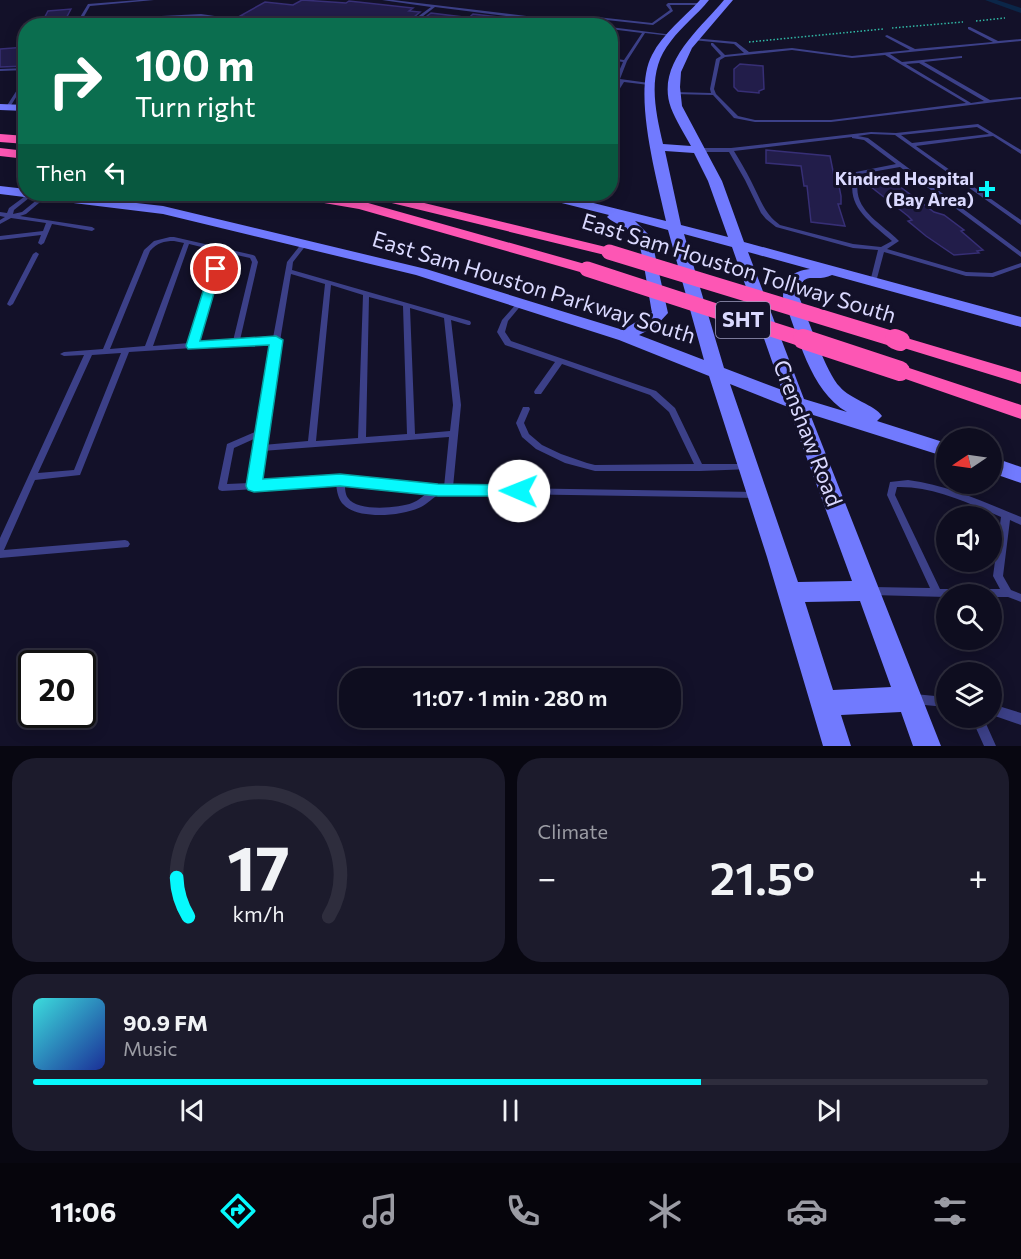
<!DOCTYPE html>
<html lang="en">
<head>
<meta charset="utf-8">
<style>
	body { margin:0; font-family:Commissioner,sans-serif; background:#1c1b2c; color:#f1f3f6; height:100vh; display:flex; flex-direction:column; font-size:22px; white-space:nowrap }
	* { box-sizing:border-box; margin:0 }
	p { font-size:20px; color:#9b9ca4 }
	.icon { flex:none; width:33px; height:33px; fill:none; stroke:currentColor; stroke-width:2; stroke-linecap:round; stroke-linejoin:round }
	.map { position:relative; height:746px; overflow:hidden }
	.side { display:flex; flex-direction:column; gap:12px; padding:12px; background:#080711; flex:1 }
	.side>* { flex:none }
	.banner { position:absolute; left:18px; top:18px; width:600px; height:183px; border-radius:24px; box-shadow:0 3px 15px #0003,0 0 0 2px #2e2d3d; background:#0b6e4f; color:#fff; overflow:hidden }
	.needle { width:39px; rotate:257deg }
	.controls { position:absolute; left:936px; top:428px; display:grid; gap:12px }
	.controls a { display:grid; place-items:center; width:66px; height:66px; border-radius:50%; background:#0e0d1f; box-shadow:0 3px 15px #0003,0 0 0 2px #2e2d3d; font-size:30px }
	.speed { position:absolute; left:18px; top:650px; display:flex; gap:12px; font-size:30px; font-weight:700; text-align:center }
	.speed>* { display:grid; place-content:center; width:78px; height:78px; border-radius:50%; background:#0e0d1f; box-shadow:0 3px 15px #0003,0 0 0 2px #2e2d3d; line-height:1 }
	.speed .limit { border:3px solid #111; border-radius:9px; background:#fff; color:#111 }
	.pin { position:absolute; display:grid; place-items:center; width:51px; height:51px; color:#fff; margin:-26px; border:3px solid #fff; border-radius:50%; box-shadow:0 2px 6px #0007 }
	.me { position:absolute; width:66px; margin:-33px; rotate:271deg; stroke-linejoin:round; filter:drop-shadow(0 0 4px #0008) }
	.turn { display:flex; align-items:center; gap:21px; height:126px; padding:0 18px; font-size:27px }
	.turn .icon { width:78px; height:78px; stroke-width:2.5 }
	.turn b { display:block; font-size:42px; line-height:51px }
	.then { display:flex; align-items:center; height:57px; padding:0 18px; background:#0003; gap:12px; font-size:22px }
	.big { font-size:45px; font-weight:600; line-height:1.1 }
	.side .tile { flex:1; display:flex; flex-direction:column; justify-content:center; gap:9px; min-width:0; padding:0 21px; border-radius:24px; background:#1c1b2c }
	.side .dial { align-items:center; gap:0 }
	.dial svg { height:156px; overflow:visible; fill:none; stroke:#2e2d3d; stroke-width:7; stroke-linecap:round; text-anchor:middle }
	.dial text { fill:#f1f3f6; stroke:none }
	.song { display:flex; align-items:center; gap:18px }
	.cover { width:72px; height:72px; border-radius:9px; background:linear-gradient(135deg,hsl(180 70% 55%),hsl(230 70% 35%)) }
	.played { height:6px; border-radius:3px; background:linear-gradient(90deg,#07f9fd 70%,#2e2d3d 70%) }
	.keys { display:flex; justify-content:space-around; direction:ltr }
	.heat { display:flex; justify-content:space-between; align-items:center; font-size:33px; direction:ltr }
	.side .tiles { flex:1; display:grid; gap:12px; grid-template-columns:1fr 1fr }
	.tile:last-child { grid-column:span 2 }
	.trip { position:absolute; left:339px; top:668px; width:342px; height:60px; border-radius:24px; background:#0e0d1f; box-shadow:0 3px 15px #0003,0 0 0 2px #2e2d3d; font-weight:600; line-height:60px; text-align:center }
	.menu { display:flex; height:96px; justify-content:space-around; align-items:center; background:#06050c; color:#9b9ca4 }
	.menu .icon { width:42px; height:42px }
	.menu .on { color:#07f9fd }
	.menu b { font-size:27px; color:#f1f3f6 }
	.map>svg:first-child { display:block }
</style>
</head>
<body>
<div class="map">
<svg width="1021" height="746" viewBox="0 0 1021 746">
	<rect width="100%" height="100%" fill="#131129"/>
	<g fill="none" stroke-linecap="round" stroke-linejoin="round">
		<!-- canal -->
		<path fill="#0b2648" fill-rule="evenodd" d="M985,0H997L1021,8V13Z"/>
	</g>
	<!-- building -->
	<path fill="#221d4a" stroke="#372f76" stroke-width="1.5" d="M302,0L346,3L349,1L413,8L409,11L420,12L403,26H318L240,16L265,2L293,5Z
		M71,9L62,26H40L48,11Z
		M431,13L463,17L462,24L473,14L507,18V26H414Z
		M26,47V66L0,67V49Z
		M740,64L763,66L764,89L759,91V93L738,91L734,87V69Z
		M766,150L830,156L835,181H838L841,196V204H838L845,226L811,222L807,186H804L801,166L766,163Z
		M883,174L934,212L944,215L964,230L961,231L983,250L977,251L979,253L954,255L926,236L908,221L912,220L908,216L861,179L862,177Z"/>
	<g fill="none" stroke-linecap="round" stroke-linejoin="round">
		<!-- path -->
		<path stroke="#31bba7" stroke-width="1.5" stroke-dasharray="1.5 2" stroke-linecap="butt" d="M976,21L1005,18
			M892,28L963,22
			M749,42L883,29"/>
		<!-- lane -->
		<path fill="#3c4088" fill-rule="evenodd" d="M139,0H154L90,6L82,20L201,14L284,26H270L201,16L81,22L79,25L76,24L88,4Z
			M382,0H393L584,23L597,17L652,23L670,10L666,5L668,3H702L704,4L702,5H670L673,11L653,25L597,19L588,24L600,26H585L435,7L410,26H405L431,7Z
			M610,27L673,35L671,36L645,33L627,61L620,79L649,83L651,84L649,85L624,82L619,90L618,111L610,114V111L614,110L615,90L620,82L610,80V78H616L623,62L610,60V58L624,60L642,33L610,29Z
			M968,27H970L998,41L1021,39V41L890,54L902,62L962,56V58H961L924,62L990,100L1021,97V99L831,122H755L734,118L713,95L674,94L672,93L674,92L711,93L710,89L716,59L721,56L711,45V43H713L725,55L744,53L734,44L692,40V38H693L736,42L749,52L792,48L852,56L910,50L886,37L885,36L887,35L915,49L993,42L968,29ZM792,50L852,58L885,55L966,103L831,120H755L738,116L716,94L714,89L720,60L725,57ZM919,63L984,101L971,103L906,64Z
			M26,68V70L0,71V69Z
			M26,76V81L10,107L6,108V107Z
			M978,124L1021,150V154L993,136L916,146L1021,220V225L895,135L871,134L858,136L868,138L1021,252V257L900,167L860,174C848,208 879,221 899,241L887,249L966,272L992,273L1021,263V267L993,277L966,276L884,252L876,282L875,283H871L870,282L878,250L853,248L776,227L766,219L761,213L745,180L729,152H698L695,150L698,148H731L871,132L896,133ZM977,127L989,134L912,143L901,135ZM852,137V138L864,140L896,164L856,172C842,204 870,222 892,241L881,247L853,244L780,225C764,214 760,198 751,181C746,171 740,161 734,151Z
			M28,194H34L14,210L13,214L22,212L44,194L46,195V197L26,214L20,216L92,227L95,229L92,231L52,224L44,243L41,245L38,243L41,235L0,240V236L43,231L46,223L11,218L0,224V220L5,217L0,216V212L7,213L9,208Z
			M170,237H174L253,255L255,256L258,262L240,340L273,338L287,262L302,243L304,242L307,244L293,262L292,270L470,321L471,323L470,325H468L451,320L461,405L453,487L757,492L760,493L761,495L760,497L757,498L440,493C433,498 427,504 421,507C403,516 359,520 344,505C338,500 337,491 336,484L222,491L219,490L218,488L227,444L257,431L273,343L129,352L80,475L35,480L4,550L125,540L128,541L130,544L128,547L0,558V538L84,355L64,356L60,354L64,352L103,349L144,250L154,241ZM174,241L184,243L145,346L110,349L150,251C157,243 164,241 174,241ZM189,244L218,251L189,343L153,346ZM223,252L250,258L252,262L233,341L197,343ZM291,274L325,284L308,441L263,445ZM331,285L363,295L358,438L316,441ZM369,297L403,306L407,434L366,437ZM410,308L444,318L453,405L450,431L415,434ZM121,353L74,470L38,473L92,355ZM449,437L444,487L340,477L259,482L262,451ZM256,438L250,483L227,484L234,448ZM345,484L428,492C423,496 418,501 412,503C399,508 357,512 348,498C345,494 345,488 345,484Z
			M36,252L39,254L13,304L10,306L8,305L7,304L33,254Z
			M520,301L523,303L508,321L505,332L511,341L656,391L675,408L702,464H748L751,465L752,467L751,469L700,471H595L565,463L536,449L522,437L516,423L523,407H529L530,409L524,423L529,434L542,445L561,454L587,463L595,465L694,464L669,412L650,395L562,364L541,394H535L534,392L535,390L555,362L505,345L497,332L502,320L518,302Z
			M908,480C948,485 984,502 1021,517V525L1010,520L1003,576L1011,590L1021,594V602L1008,597H992V594H946V597L872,595L869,594L867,591L869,588L872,587L930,588L887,495L890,482ZM897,487C934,486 968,503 1001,517L993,576L1000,589H940L895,495Z
			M914,694L946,697V707L914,704L910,703L909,699L910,695Z
			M992,704L1021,713V725L992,715Z
			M971,717H983L996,746H984Z"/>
		<!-- secondary -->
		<path fill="#717afe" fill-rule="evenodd" d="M700,0H709C697,15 682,26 671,41C646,71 655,109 663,144L691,146C684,133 676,121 671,108C655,64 700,29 724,0H733L692,48L681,72L680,87L682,106L722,181L744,242L1021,317V327L832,275C814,284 801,267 799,297C808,318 826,373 840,387C850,399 875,405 882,416L877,421L946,443V457L810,414L941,746H913L901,712L841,715L851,746H823L767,557L709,376L619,340L416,275L163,214L0,194V186L26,189V194H56L163,206L426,269L623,330L652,312C649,298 642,247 637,238C630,227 615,225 607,217L609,215L538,197L536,194H557L666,221C657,179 632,92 652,55C663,33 684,18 700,0ZM665,151L694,153L708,181L728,237L681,225ZM635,221L668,230L704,360L639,335L656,326L668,313L651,237ZM684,234L732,247L782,390L724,368ZM748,252L810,269C792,271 784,279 783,297C798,335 810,391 847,412L804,399ZM730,384L788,407L852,581L798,582ZM860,601L891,687L833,690L805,602Z
			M0,104L26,105V111L0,110Z
			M992,457L1021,467V483L992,473Z"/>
		<!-- highway -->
		<path fill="#fd56b4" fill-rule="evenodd" d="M0,134L26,136V144L0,142Z
			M0,148L26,151V159L0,156Z
			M288,194H316L361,201L592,266L595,269L587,274L359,209L295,198Z
			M365,194H387L614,249L616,252L609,256L367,197Z
			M900,336L1021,372V384L894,345L891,341L894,337Z
			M900,365L1021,405V419L894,375L891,371L894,367Z"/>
		<!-- highway-bridge-far1 -->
		<path stroke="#fd56b4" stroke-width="15" d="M609,252L900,341
			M587,269L808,341"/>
		<!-- highway-bridge -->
		<path stroke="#fd56b4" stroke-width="20" d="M803,339L900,371
			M895,339L900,341"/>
	</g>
	<!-- route -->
	<path fill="#07f9fd" stroke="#05a2a4" stroke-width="1.5" d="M216,265L221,269L200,341L276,336L283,340L263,479L340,474L438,484L519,485L525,487L527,491L525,496H438L340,486L254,492L248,490L246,486L269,345L188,349L186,346L210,269Z"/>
	<!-- markers -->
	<path fill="#07f9fd" stroke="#131129" stroke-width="2" d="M984 180h6v6h6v6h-6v6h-6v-6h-6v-6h6z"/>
	<g text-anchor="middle" stroke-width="6" stroke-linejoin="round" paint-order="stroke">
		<!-- far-poi labels -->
		<g font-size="18" font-weight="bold" fill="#dad9ff" stroke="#131129" text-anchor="end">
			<text x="974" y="185">Kindred Hospital<tspan x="974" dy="21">(Bay Area)</tspan></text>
		</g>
		<!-- shield labels -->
		<rect fill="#131129" stroke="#9e9dbf" stroke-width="1.5" x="716" y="302" width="54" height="36" rx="4.5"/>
		<g font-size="21" font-weight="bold" fill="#dad9ff">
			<text x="743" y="327">SHT</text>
		</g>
		<!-- street labels -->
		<g font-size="22" fill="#dad9ff" stroke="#131129">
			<text transform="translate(739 268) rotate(17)" y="8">East Sam Houston Tollway South</text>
			<text transform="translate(534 287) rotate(17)" y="8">East Sam Houston Parkway South</text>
			<text transform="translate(808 433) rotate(69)" y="8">Crenshaw Road</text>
		</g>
	</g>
</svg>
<div class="controls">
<a><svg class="needle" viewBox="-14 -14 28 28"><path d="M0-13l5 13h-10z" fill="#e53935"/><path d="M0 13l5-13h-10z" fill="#9b9ca4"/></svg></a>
<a><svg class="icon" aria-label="sound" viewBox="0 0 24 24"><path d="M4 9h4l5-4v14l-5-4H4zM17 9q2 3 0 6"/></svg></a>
<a><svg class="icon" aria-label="search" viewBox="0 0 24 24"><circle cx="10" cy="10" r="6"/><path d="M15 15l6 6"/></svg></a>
<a><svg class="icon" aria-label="layers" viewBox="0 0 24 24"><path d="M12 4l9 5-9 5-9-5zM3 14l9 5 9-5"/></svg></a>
</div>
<div class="speed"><div class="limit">20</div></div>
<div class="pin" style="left:216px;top:269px;background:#d93025"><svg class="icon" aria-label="arrive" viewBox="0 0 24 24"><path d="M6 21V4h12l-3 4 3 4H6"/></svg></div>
<svg class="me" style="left:519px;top:491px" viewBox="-20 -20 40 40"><circle r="19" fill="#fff"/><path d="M0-13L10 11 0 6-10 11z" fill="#07f9fd"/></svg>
<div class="trip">11:07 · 1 min · 280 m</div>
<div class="banner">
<div class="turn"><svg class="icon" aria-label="right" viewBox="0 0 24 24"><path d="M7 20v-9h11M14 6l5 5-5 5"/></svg><div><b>100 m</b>Turn right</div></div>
<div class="then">Then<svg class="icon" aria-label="left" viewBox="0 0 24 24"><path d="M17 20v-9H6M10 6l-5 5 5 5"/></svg></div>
</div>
</div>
<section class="side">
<div class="tiles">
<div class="tile dial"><svg viewBox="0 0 100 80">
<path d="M14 69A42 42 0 1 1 86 69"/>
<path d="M14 69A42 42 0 0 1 8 49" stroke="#07f9fd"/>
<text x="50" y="56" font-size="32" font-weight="700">17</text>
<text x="50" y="72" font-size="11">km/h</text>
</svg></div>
<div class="tile"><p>Climate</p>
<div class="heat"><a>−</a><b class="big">21.5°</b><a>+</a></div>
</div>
<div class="tile">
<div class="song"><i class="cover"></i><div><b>90.9 FM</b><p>Music</p></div></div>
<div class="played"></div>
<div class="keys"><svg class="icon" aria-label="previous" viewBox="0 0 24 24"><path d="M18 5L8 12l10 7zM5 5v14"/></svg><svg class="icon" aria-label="pause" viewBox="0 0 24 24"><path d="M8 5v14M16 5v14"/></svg><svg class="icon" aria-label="next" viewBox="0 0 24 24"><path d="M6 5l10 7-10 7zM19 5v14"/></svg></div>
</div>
</div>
</section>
<nav class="menu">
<b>11:06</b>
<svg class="icon on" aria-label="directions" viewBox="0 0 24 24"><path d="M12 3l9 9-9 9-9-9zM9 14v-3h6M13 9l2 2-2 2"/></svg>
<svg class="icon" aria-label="music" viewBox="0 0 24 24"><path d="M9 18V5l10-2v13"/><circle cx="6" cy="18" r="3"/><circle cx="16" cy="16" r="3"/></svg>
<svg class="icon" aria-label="phone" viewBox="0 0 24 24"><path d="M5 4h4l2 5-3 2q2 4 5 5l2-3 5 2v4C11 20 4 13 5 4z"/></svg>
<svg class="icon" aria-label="climate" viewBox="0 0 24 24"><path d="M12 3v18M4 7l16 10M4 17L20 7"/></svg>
<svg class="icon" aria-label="car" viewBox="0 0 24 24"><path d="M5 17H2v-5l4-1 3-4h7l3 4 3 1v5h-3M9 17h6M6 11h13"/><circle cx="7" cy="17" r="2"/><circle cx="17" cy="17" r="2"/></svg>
<svg class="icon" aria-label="filters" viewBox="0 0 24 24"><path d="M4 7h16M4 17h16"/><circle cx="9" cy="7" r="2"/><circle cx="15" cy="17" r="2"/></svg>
</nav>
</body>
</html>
